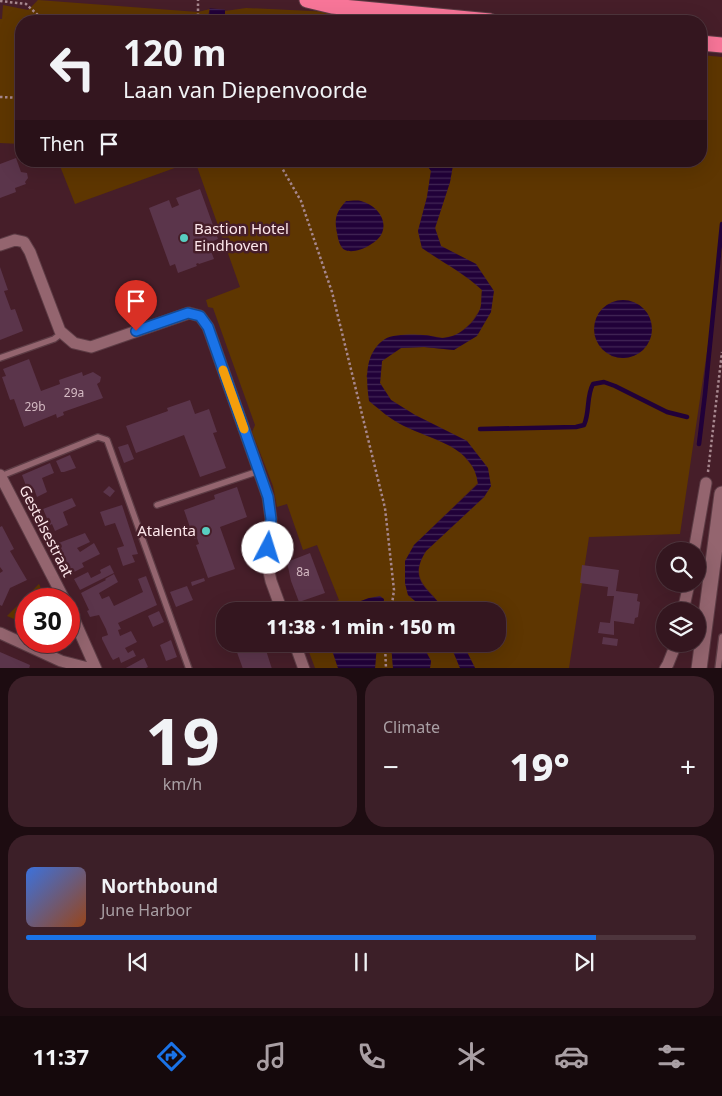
<!DOCTYPE html>
<html lang="en">
<head>
<meta charset="utf-8">
<style>
	body { margin:0; font-family:"Noto Sans",sans-serif; background:#3c1f28; color:#f1f3f6; height:100vh; display:flex; flex-direction:column; font-size:19px; white-space:nowrap }
	* { box-sizing:border-box; margin:0 }
	p { font-size:16px; color:#a99fa4 }
	.icon { flex:none; width:28px; height:28px; fill:none; stroke:currentColor; stroke-width:2; stroke-linecap:round; stroke-linejoin:round }
	.map { position:relative; height:668px; overflow:hidden }
	.panel { display:flex; flex-direction:column; gap:8px; padding:8px; background:#1d0c11; flex:1 }
	.panel>* { flex:none }
	.top-card { position:absolute; left:15px; top:15px; width:692px; height:152px; border-radius:20px; box-shadow:0 5px 20px #0002,0 0 0 1px #4e353d; background:#34161f; color:#f1f3f6; overflow:hidden }
	.fabs { position:absolute; left:656px; top:542px; display:grid; gap:10px }
	.fabs a { display:grid; place-items:center; width:50px; height:50px; border-radius:50%; background:#34161f; box-shadow:0 5px 20px #0002,0 0 0 1px #4e353d; font-size:25px }
	.speed { position:absolute; left:15px; top:588px; display:flex; gap:10px; font-size:25px; font-weight:700; text-align:center }
	.speed>* { display:grid; place-content:center; width:65px; height:65px; border-radius:50%; background:#34161f; box-shadow:0 5px 20px #0002,0 0 0 1px #4e353d; line-height:1 }
	.speed .limit { border:8px solid #d22; background:#fff; color:#111 }
	.pin { position:absolute; display:grid; place-items:center; width:42px; height:42px; color:#fff; margin:-51px -21px; border-radius:50% 50% 50% 0; rotate:-45deg; box-shadow:0 0 5px #0007 }
	.pin .icon { rotate:45deg }
	.me { position:absolute; width:55px; margin:-28px; rotate:5deg; stroke-linejoin:round; filter:drop-shadow(0 0 4px #0008) }
	.turn { display:flex; align-items:center; gap:18px; height:105px; padding:0 25px; font-size:22px }
	.turn .icon { width:65px; height:65px; stroke-width:2.5 }
	.turn b { display:block; font-size:35px; line-height:42px }
	.then { display:flex; align-items:center; height:48px; padding:0 25px; background:#0003; gap:10px; font-size:19px }
	.big { font-size:38px; font-weight:800; line-height:1.1 }
	.panel .widget { flex:1; display:flex; flex-direction:column; justify-content:center; gap:8px; min-width:0; padding:0 18px; border-radius:20px; background:#3c1f28 }
	.panel .dial { align-items:center; gap:0 }
	.dial b { font-size:65px; line-height:1 }
	.song { display:flex; align-items:center; gap:15px }
	.cover { width:60px; height:60px; border-radius:8px; background:linear-gradient(135deg,hsl(220 70% 55%),hsl(20 70% 35%)) }
	.played { height:5px; border-radius:2px; background:linear-gradient(90deg,#1a73e8 85%,#4e353d 85%) }
	.keys { display:flex; justify-content:space-around; direction:ltr }
	.heat { display:flex; justify-content:space-between; align-items:center; font-size:28px; direction:ltr }
	.panel .tiles { flex:1; display:grid; gap:8px; grid-template-columns:1fr 1fr }
	.widget:last-child { grid-column:span 2 }
	.trip { position:absolute; left:216px; top:602px; width:290px; height:50px; border-radius:20px; background:#34161f; box-shadow:0 5px 20px #0002,0 0 0 1px #4e353d; font-weight:800; line-height:50px; text-align:center }
	.tabs { display:flex; height:80px; justify-content:space-around; align-items:center; background:#15090c; color:#a99fa4 }
	.tabs .icon { width:35px; height:35px }
	.tabs .current { color:#1a73e8 }
	.tabs b { font-size:22px; color:#f1f3f6 }
	.map>svg:first-child { display:block }
</style>
</head>
<body>
<div class="map">
<svg width="722" height="669" viewBox="0 0 722 669">
	<defs>
		<pattern id="water-rules" width="6" height="5" patternUnits="userSpaceOnUse" patternTransform="scale(1.25)"><rect width="6" height="5" fill="#210139"/><path d="M0 2.5h6" fill="none" stroke="#422656"/></pattern>
	</defs>
	<rect width="100%" height="100%" fill="#461e29"/>
	<!-- grass -->
	<path fill="#5e3601" fill-rule="evenodd" d="M38,0L198,12L210,9L208,15L209,21H21V144L0,143V19H2L3,5L28,10Z
		M246,8L332,12L428,21H225V11Z
		M701,55L722,57V250L680,534L589,537L569,668H475L463,644H498V611H445C431,588 407,582 426,551L484,497L491,486L467,441L415,415L391,400L380,383L382,361L401,348L424,347L454,350L491,312L476,264L441,246L435,228L450,182L453,165L450,161H701ZM613,302L640,306L649,316L643,350C633,358 624,359 611,356L598,315L602,309Z
		M58,161H194L75,204Z
		M195,161H424L431,171L427,197L418,231L422,248C442,262 464,273 482,290L481,308L471,323L457,335L443,338L426,335H406L366,376L402,425L458,449L476,471L478,483L414,545L405,574V583L408,595L427,611H383L385,605L369,598L334,611H307L339,600L317,545L303,550L287,504L277,507L273,486L252,432L255,425L213,308L208,307L206,300L240,287Z
		M39,584L46,599H26V624L7,616Z
		M306,644H330L338,668H315Z
		M377,644H391L393,668L375,669Z
		M422,644H450L460,668H430L431,661Z"/>
	<!-- water -->
	<path fill="url(#water-rules)" d="M210,0H225V21H209Z
		M424,161H450L453,165L450,182L435,228L441,246L476,264L494,291L491,312L477,336L454,350L424,347L401,348L382,361L380,383L391,400L415,415L467,441L488,468L491,486L484,497L426,551C406,582 431,589 445,611H427L408,595L405,583V561L414,545L478,484C474,446 432,440 404,426C391,420 380,410 369,401C366,379 364,353 385,339C393,334 414,334 423,335C430,335 436,338 442,338C458,338 475,323 480,309C482,304 481,296 482,290C464,273 442,262 422,248L418,231L427,197L431,171Z
		M346,201C350,201 357,200 361,201C375,205 388,218 382,233C378,243 356,255 345,250C340,248 338,239 337,233C334,219 336,212 346,201Z
		M594 329a29 29 0 1 1 58 0a29 29 0 1 1-58 0Z
		M380,596L384,599L383,611H334L369,598Z
		M330,644H377L375,668H338Z
		M391,644H422L431,661L430,668H393Z
		M450,644H463L475,668H460Z"/>
	<!-- pier -->
	<path fill="#461e29" d="M207,0H228V10L207,8Z"/>
	<g fill="none" stroke-linecap="round" stroke-linejoin="round">
		<!-- stream -->
		<path stroke="#210139" stroke-width="4.5" d="M480,429L576,427L584,425C590,412 586,397 593,384L604,382L615,386L667,412L687,417
			M699,444L705,394L722,224"/>
	</g>
	<!-- building -->
	<path fill="#5b354b" d="M16,158L21,172L27,173L28,178L25,182L26,184L15,188L16,192L0,198V164Z
		M200,189L218,239L208,243L214,259L199,264L198,263L196,264L197,266L178,273L175,264L170,266L149,208L169,200L172,208L179,205L176,198Z
		M0,267L8,290L4,291L11,310L15,309L23,331L0,340Z
		M29,359L41,391L60,384L59,380L82,372L83,376L93,372L101,377L100,382L97,384L103,398L63,412L64,415L57,418L56,414L24,427L14,399L10,400L2,377L6,376L3,369Z
		M190,400L195,414L209,409L217,432L213,433L226,468L200,477L184,435L136,453L126,426L168,411L167,408Z
		M128,444L134,459L124,463L118,447Z
		M70,455L76,468L64,472H61L56,461Z
		M50,463L54,473L42,478L47,492L37,497L34,489L28,491L22,475Z
		M109,486L115,491L110,497L103,492Z
		M237,487L247,517L220,527L235,569L208,578L196,545L199,544L197,538L194,539L184,510L215,499L214,495Z
		M72,498L76,506L63,512L68,525L55,531L52,524L50,525L43,509Z
		M122,505L138,554L132,555L135,562L123,566L117,548L124,546L115,523L105,526L100,512Z
		M2,526L14,549L10,551L27,580L10,588L2,606L0,605V573L3,571L0,567V527Z
		M85,533L90,542L77,548L80,552L94,543L100,554L82,563L84,567L70,574L68,573L66,565L61,559L62,555L56,544Z
		M310,553L325,593L299,602L291,581L287,562Z
		M110,565L114,573L80,590L74,579L88,572L91,578L101,573L100,570Z
		M582,565L619,570L616,591L638,594L637,601L640,602L638,617L635,618L634,624L614,621V635L598,633L600,622L610,623L614,596H607L608,587L580,583Z
		M114,574L118,582L99,593L102,599L109,596L114,606L143,592L138,579L146,576L157,605L118,623L121,629L118,630L120,636L131,631L137,642L125,648L128,653L133,650L136,656L121,663L119,657L113,660L111,657L102,639V637L108,635L106,629L99,615L90,617L87,611L89,610L81,593L106,580L105,579Z
		M204,578L205,581L192,586L191,582Z
		M187,586L193,600L176,607L170,592Z
		M159,611L164,622L153,627L148,616Z
		M603,637L618,639L617,646L602,644Z
		M171,640L177,657L166,661L160,645Z
		M234,644H264L272,669H243Z
		M0,652L30,665L29,669H0Z
		M144,658L148,667L144,669H124Z"/>
	<g fill="none" stroke-linecap="round" stroke-linejoin="round">
		<defs>
			<path id="lane" d="M0,358L54,339L62,333
				M1,476L98,437L107,440L189,669
				M157,505L259,471
				M718,669L722,637"/>
			<path id="street" d="M0,245L15,240L24,242L30,252L60,331L74,343L91,347L189,313L200,316L208,327L268,497L271,519L267,563L271,581L282,611
				M0,475L64,599
				M694,551L706,483
				M69,608L96,669
				M683,611L689,584
				M0,633L61,661L92,669
				M295,644L304,669
				M665,669L668,664L676,644"/>
			<path id="secondary" d="M699,669L722,494"/>
			<path id="highway" d="M307,0L332,6L490,21
				M701,43L722,45"/>
		</defs>
		<!-- lane casing -->
		<use href="#lane" stroke="#5d3c45" stroke-width="8"/>
		<!-- street casing -->
		<use href="#street" stroke="#5d3c45" stroke-width="13"/>
		<!-- secondary casing -->
		<use href="#secondary" stroke="#5d3c45" stroke-width="17"/>
		<!-- highway casing -->
		<use href="#highway" stroke="#5d3c45" stroke-width="17"/>
		<!-- path -->
		<path stroke="#a7888f" stroke-width="2.5" stroke-dasharray="2.5 2.5" stroke-linecap="butt" d="M0,1L26,4L41,18L67,21
			M198,21V0
			M0,97L21,98
			M278,161L301,201L332,292L385,508L394,590L391,611
			M708,472L722,352
			M385,644L386,669"/>
		<!-- lane -->
		<use href="#lane" stroke="#94656f" stroke-width="5.5"/>
		<!-- street -->
		<use href="#street" stroke="#94656f" stroke-width="11"/>
		<!-- secondary -->
		<use href="#secondary" stroke="#94656f" stroke-width="15"/>
		<!-- highway -->
		<use href="#highway" stroke="#f77598" stroke-width="15"/>
	</g>
	<g fill="none" stroke-linecap="round" stroke-linejoin="round">
		<defs>
			<path id="route" d="M136,331L188,313L200,316L208,327L268,497L271,519L268,548"/>
		</defs>
		<!-- route casing -->
		<use href="#route" stroke="#114b97" stroke-width="12"/>
		<!-- route -->
		<use href="#route" stroke="#1a73e8" stroke-width="9"/>
		<!-- slow -->
		<path stroke="#f59e0b" stroke-width="9" d="M223,370L244,429"/>
	</g>
	<!-- markers -->
	<g fill="#58cec1" stroke="#461e29" stroke-width="2">
		<circle cx="184" cy="238" r="5"/>
		<circle cx="206" cy="531" r="5"/>
	</g>
	<g text-anchor="middle" stroke-width="5" stroke-linejoin="round" paint-order="stroke">
		<!-- number labels -->
		<g font-size="12" fill="#d4bac3">
			<text x="74" y="397">29a</text>
			<text x="35" y="411">29b</text>
			<text x="303" y="576">8a</text>
		</g>
		<!-- poi labels -->
		<g font-size="15" fill="#fde7eb" stroke="#461e29" text-anchor="start">
			<text x="194" y="234">Bastion Hotel<tspan x="194" dy="17">Eindhoven</tspan></text>
			<text x="196" y="536" text-anchor="end">Atalenta</text>
		</g>
		<!-- street labels -->
		<g font-size="15" fill="#fde7eb" stroke="#461e29">
			<text transform="translate(46 531) rotate(63)" y="5">Gestelsestraat</text>
		</g>
	</g>
</svg>
<div class="fabs">
<a><svg class="icon" aria-label="search" viewBox="0 0 24 24"><circle cx="10" cy="10" r="6"/><path d="M15 15l6 6"/></svg></a>
<a><svg class="icon" aria-label="layers" viewBox="0 0 24 24"><path d="M12 4l9 5-9 5-9-5zM3 14l9 5 9-5"/></svg></a>
</div>
<div class="speed"><div class="limit">30</div></div>
<div class="pin" style="left:136px;top:331px;background:#d93025"><svg class="icon" aria-label="arrive" viewBox="0 0 24 24"><path d="M6 21V4h12l-3 4 3 4H6"/></svg></div>
<svg class="me" style="left:268px;top:548px" viewBox="-20 -20 40 40"><circle r="19" fill="#fff"/><path d="M0-13L10 11 0 6-10 11z" fill="#1a73e8"/></svg>
<div class="trip">11:38 · 1 min · 150 m</div>
<div class="top-card">
<div class="turn"><svg class="icon" aria-label="left" viewBox="0 0 24 24"><path d="M17 20v-9H6M10 6l-5 5 5 5"/></svg><div><b>120 m</b>Laan van Diepenvoorde</div></div>
<div class="then">Then<svg class="icon" aria-label="arrive" viewBox="0 0 24 24"><path d="M6 21V4h12l-3 4 3 4H6"/></svg></div>
</div>
</div>
<section class="panel">
<div class="tiles">
<div class="widget dial"><b>19</b><p>km/h</p></div>
<div class="widget"><p>Climate</p>
<div class="heat"><a>−</a><b class="big">19°</b><a>+</a></div>
</div>
<div class="widget">
<div class="song"><i class="cover"></i><div><b>Northbound</b><p>June Harbor</p></div></div>
<div class="played"></div>
<div class="keys"><svg class="icon" aria-label="previous" viewBox="0 0 24 24"><path d="M18 5L8 12l10 7zM5 5v14"/></svg><svg class="icon" aria-label="pause" viewBox="0 0 24 24"><path d="M8 5v14M16 5v14"/></svg><svg class="icon" aria-label="next" viewBox="0 0 24 24"><path d="M6 5l10 7-10 7zM19 5v14"/></svg></div>
</div>
</div>
</section>
<nav class="tabs">
<b>11:37</b>
<svg class="icon current" aria-label="directions" viewBox="0 0 24 24"><path d="M12 3l9 9-9 9-9-9zM9 14v-3h6M13 9l2 2-2 2"/></svg>
<svg class="icon" aria-label="music" viewBox="0 0 24 24"><path d="M9 18V5l10-2v13"/><circle cx="6" cy="18" r="3"/><circle cx="16" cy="16" r="3"/></svg>
<svg class="icon" aria-label="phone" viewBox="0 0 24 24"><path d="M5 4h4l2 5-3 2q2 4 5 5l2-3 5 2v4C11 20 4 13 5 4z"/></svg>
<svg class="icon" aria-label="climate" viewBox="0 0 24 24"><path d="M12 3v18M4 7l16 10M4 17L20 7"/></svg>
<svg class="icon" aria-label="car" viewBox="0 0 24 24"><path d="M5 17H2v-5l4-1 3-4h7l3 4 3 1v5h-3M9 17h6M6 11h13"/><circle cx="7" cy="17" r="2"/><circle cx="17" cy="17" r="2"/></svg>
<svg class="icon" aria-label="filters" viewBox="0 0 24 24"><path d="M4 7h16M4 17h16"/><circle cx="9" cy="7" r="2"/><circle cx="15" cy="17" r="2"/></svg>
</nav>
</body>
</html>
